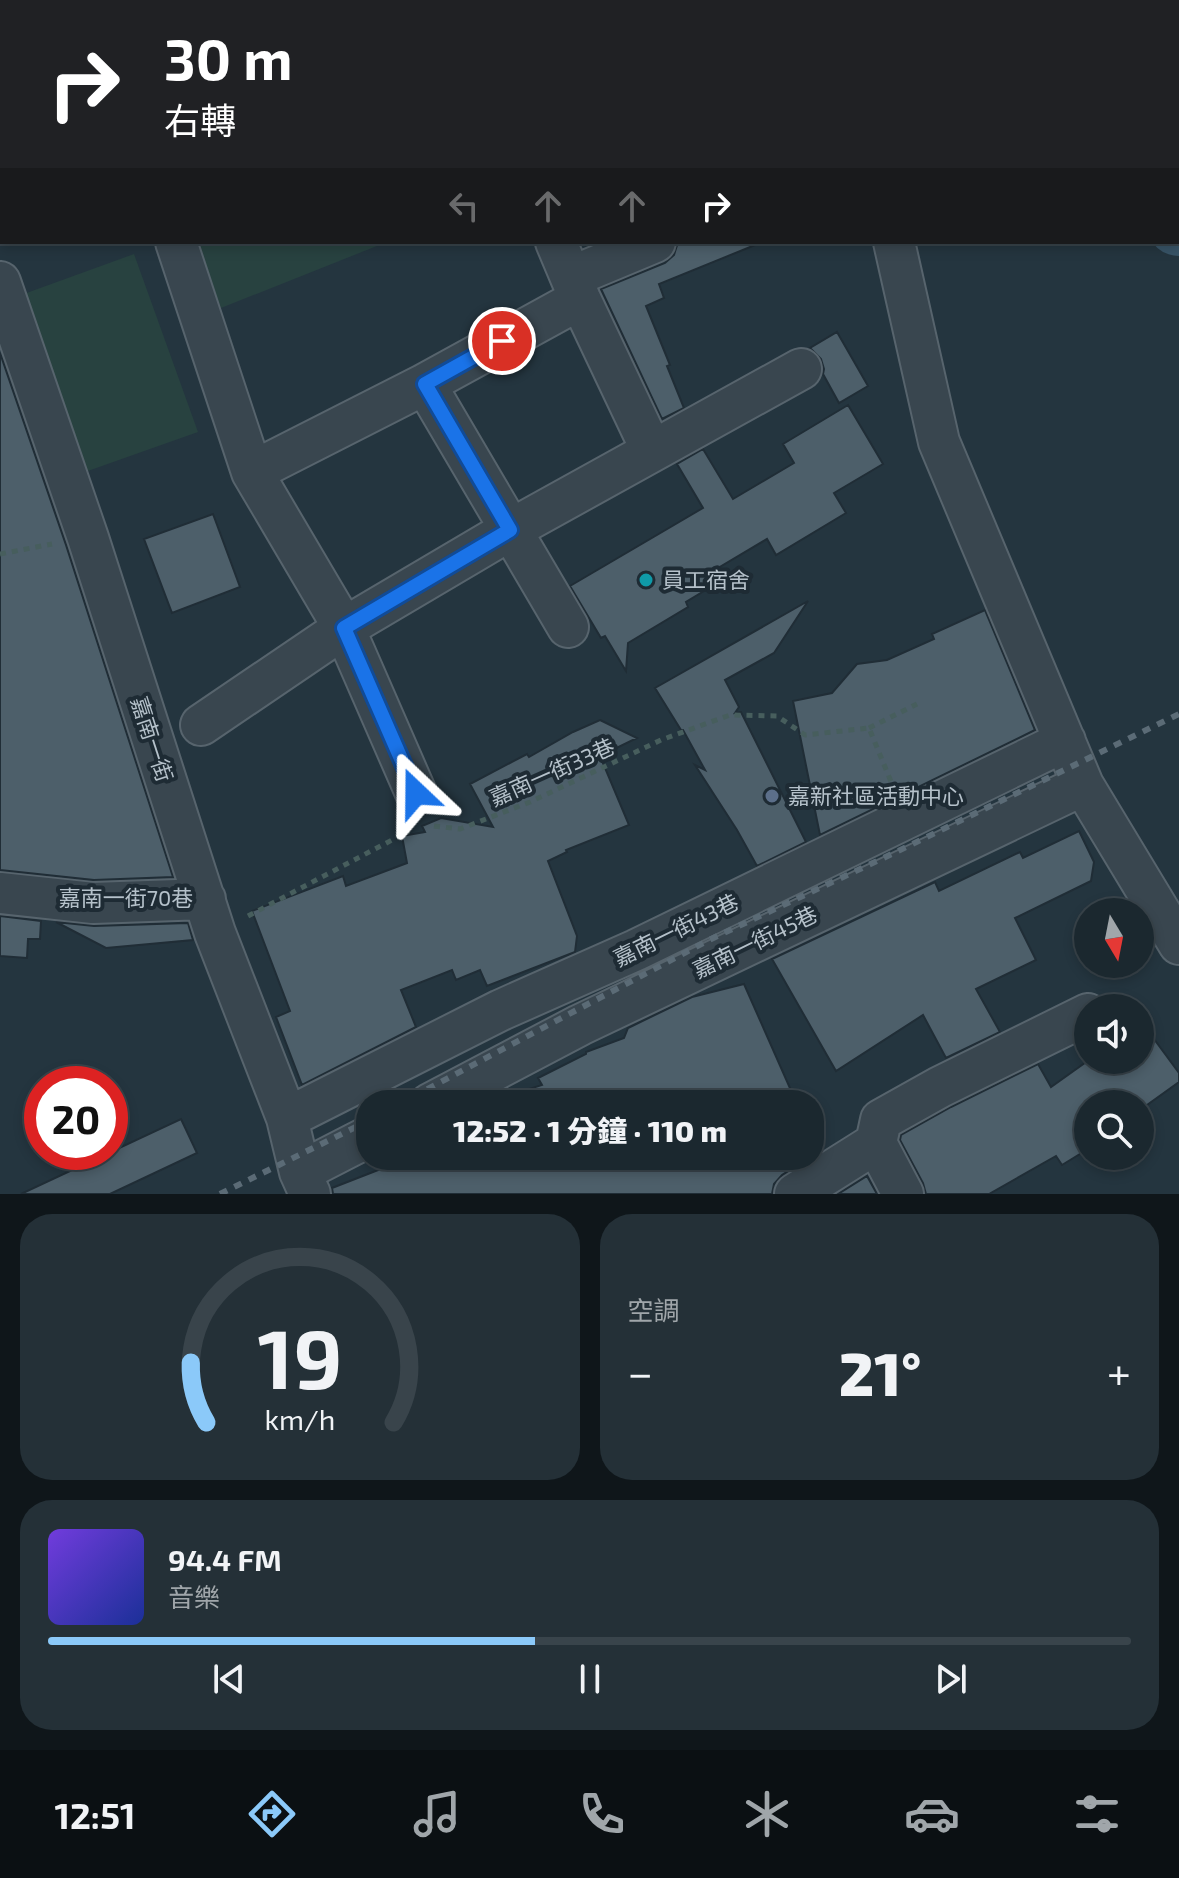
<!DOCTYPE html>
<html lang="zh-TW">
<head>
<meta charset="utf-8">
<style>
	body { margin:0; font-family:"Exo 2","Noto Sans TC",sans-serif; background:#243037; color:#f1f3f6; height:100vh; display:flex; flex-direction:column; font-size:30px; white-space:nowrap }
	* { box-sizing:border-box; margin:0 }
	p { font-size:26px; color:#a0a6aa }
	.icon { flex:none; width:44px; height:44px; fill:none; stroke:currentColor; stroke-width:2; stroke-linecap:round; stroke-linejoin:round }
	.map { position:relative; height:1194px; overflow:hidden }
	.sheet { display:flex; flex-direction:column; gap:20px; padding:20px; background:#0f161a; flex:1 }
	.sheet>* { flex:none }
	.banner { position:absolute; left:0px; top:0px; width:1180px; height:244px; box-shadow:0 4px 12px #0003,0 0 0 2px #39444b; background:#202124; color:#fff; overflow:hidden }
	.needle { width:52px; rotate:170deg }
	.tools { position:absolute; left:1074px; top:898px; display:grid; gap:16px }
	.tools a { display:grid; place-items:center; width:80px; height:80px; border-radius:50%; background:#1b282f; box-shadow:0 4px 12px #0003,0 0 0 2px #39444b; font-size:40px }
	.speed { position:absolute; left:24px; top:1066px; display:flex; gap:16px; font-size:40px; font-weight:700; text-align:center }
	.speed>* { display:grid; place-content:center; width:104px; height:104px; border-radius:50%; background:#1b282f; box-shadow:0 4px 12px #0003,0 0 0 2px #39444b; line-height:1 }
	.speed .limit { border:12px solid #d22; background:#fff; color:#111 }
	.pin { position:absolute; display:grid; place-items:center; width:68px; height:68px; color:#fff; margin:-34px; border:4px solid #fff; border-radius:50%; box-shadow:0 2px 8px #0007 }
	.me { position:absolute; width:88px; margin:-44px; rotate:337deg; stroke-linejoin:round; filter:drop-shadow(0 0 6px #0008) }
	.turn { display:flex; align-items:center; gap:28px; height:168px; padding:0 32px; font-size:36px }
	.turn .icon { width:104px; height:104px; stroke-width:2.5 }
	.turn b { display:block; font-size:56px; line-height:68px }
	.lanes { display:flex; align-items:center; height:76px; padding:0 32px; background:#0003; justify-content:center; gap:40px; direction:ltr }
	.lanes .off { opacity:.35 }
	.big { font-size:60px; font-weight:800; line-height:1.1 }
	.sheet .card { flex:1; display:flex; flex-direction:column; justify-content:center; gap:12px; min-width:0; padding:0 28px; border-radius:32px; background:#243037 }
	.sheet .dial { align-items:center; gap:0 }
	.dial svg { height:208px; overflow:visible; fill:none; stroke:#39444b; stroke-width:7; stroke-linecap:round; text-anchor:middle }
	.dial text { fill:#f1f3f6; stroke:none }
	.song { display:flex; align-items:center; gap:24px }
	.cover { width:96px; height:96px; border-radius:12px; background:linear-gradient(135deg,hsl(260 70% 55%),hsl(230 70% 35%)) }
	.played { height:8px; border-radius:4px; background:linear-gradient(90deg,#8bc9f9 45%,#39444b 45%) }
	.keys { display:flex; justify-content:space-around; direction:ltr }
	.heat { display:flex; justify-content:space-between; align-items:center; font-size:44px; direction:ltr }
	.sheet .tiles { flex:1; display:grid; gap:20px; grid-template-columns:1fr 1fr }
	.card:last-child { grid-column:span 2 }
	.trip { position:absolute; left:356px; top:1090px; width:468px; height:80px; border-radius:32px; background:#1b282f; box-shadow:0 4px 12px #0003,0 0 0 2px #39444b; font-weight:800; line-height:80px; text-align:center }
	.menu { display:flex; height:128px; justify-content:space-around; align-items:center; background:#0b1013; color:#a0a6aa }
	.menu .icon { width:56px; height:56px }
	.menu .current { color:#8bc9f9 }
	.menu b { font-size:36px; color:#f1f3f6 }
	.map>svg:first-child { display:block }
</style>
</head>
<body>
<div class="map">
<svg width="1179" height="1194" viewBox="0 0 1179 1194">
	<rect width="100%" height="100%" fill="#24353f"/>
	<!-- green -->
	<path fill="#284240" d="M195,242H387L221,308Z
		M134,254L198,432L85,472L21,295Z"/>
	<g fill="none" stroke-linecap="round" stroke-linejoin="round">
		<!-- river -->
		<path stroke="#385467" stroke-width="66" d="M1057,0L1058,2
			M1178,221L1179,223"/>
	</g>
	<!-- building -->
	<path fill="#4d5f6a" stroke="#202d36" stroke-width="2" d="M678,242L760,243L659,284L664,298L646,306L670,365L667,366L684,408L662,419L601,289L665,263L674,255Z
		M837,332L868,386L839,403L823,374L824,369L821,359L810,348Z
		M0,353L66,545L173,877L94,880L0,870Z
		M848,405L883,464L834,493L846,513L776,555L767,539L713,571V573L708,575L714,585L686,602L688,607L628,643L626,671L605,636L601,638L570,586L703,508L677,464L703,449L733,499L794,463L783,444Z
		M213,514L240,587L172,613L144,539Z
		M808,601L774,653L725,680L739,707L735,713L741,712L806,842L757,866L737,830L695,765L705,770L683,730H681L655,688Z
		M985,610L1035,730L820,835L793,701L832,693L857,664L887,660L934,639L932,634Z
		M600,720L637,738L600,756L629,825L566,850L567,852L548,861L577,936L575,952L487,986L480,970L456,980L452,970L401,990L416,1027L302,1085L276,1017L290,1011L252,911L343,876L346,886L407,863L402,836L425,832L422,826L441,818L493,827L470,784L527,754L529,757L573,732Z
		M1079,831L1094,862L1091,881L1015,918L1036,960L976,989L1000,1032L946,1058L923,1015L836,1071L772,959L935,882L939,891L1020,852L1023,858Z
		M0,916L41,921L40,939H28L27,958L0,956Z
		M56,922L94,926L188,923L193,940L106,948Z
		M744,984L797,1104H489L488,1102L542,1085L538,1078L586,1054V1052L624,1038L628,1028L692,997Z
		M1140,1020L1179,1073V1082L1140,1110V1104H1088V1149L1062,1165L1056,1156L989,1194H926L923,1183L900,1140L901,1135L951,1107L1038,1064L1051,1087L1089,1060H1140Z
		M181,1119L197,1153L110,1194H21Z
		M810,1133L818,1152L782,1175L774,1184L772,1194H333L332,1188L414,1156H810Z
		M867,1176L877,1194H838Z"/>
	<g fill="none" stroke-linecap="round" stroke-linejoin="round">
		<defs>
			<path id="minor" d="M162,0L163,2
				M455,0L456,2
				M852,0L853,2
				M241,2L246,0
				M0,79H2
				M176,242L252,472L344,628L416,793
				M556,242L580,299L652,451
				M894,242L939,442L1083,785L1179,944
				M571,277L655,242
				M0,282L88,538L215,933L287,1118L300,1172L310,1194
				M425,384L568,627
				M252,472L425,384L580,299
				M201,725L344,628L510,530L801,369
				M0,893L93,903L205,899
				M430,1104L580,1025L1083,785
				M287,1118L501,1010L636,950L1065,741
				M876,1143L881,1120L940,1087L1088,1014
				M876,1143L903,1194
				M300,1172L370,1136
				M795,1194L876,1143"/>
		</defs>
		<!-- minor casing -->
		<use href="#minor" stroke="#57646d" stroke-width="44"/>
		<!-- path -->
		<path stroke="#475e5d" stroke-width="5" stroke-dasharray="6 6" stroke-linecap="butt" d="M0,554L52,544
			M869,728L917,704
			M434,826L460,829L530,802L661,740L730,715L777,716L805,735L869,728L892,784
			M248,916L409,831"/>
		<!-- minor -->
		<use href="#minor" stroke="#39464f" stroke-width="40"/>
		<!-- rail -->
		<path stroke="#5b6b76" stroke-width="6" stroke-dasharray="8 8" stroke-linecap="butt" d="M399,1104L709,940L894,853L1179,714
			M220,1194L370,1120"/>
	</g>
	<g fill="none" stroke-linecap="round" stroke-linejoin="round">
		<defs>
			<path id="route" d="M416,793L344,628L510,530L425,384L502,341"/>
		</defs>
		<!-- route casing -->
		<use href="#route" stroke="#114b97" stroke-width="20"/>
		<!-- route -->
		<use href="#route" stroke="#1a73e8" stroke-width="14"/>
	</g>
	<!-- markers -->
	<circle fill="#0f9aa8" stroke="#1e2b34" stroke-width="3" cx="646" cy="580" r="8"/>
	<circle fill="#5c6f8a" stroke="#1e2b34" stroke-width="3" cx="772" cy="796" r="8"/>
	<g text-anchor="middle" stroke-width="8" stroke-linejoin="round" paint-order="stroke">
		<!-- poi labels -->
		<g font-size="22" fill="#b5c1ca" stroke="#1e2b34" text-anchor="start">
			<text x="662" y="588">員工宿舍</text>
			<text x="788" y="804">嘉新社區活動中心</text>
		</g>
		<!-- street labels -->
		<g font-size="22" fill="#b5c1ca" stroke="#1e2b34">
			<text transform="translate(152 739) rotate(72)" y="8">嘉南一街</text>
			<text transform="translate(552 772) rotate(-24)" y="8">嘉南一街33巷</text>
			<text x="126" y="906">嘉南一街70巷</text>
			<text transform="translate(676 930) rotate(-26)" y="8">嘉南一街43巷</text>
			<text transform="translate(755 942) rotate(-26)" y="8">嘉南一街45巷</text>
		</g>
	</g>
</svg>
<div class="tools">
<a><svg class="needle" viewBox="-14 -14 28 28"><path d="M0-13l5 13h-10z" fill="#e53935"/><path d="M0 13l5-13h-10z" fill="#a0a6aa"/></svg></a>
<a><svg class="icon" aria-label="sound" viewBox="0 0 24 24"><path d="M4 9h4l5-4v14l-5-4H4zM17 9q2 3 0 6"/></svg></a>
<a><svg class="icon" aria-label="search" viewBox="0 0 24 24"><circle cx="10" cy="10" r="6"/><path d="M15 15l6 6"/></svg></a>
</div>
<div class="speed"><div class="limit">20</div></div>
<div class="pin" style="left:502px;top:341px;background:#d93025"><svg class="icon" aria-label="arrive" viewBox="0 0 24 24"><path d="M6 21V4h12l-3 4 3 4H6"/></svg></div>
<svg class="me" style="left:416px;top:793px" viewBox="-20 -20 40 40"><path d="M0-17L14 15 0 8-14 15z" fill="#1a73e8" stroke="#fff" stroke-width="4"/></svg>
<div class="trip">12:52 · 1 分鐘 · 110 m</div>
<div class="banner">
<div class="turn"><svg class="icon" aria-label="right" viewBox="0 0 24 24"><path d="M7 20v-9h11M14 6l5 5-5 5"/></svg><div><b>30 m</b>右轉</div></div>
<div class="lanes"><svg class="icon off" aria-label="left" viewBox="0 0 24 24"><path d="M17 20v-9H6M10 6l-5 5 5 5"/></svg><svg class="icon off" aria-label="ahead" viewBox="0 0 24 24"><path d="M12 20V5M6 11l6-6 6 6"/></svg><svg class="icon off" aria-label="ahead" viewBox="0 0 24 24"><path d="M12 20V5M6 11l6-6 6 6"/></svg><svg class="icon" aria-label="right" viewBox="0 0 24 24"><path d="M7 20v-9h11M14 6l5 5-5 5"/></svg></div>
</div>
</div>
<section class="sheet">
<div class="tiles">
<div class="card dial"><svg viewBox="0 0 100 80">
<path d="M14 69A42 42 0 1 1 86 69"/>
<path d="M14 69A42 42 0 0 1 8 46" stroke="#8bc9f9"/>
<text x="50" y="56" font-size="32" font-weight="700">19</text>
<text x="50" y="72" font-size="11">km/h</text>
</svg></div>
<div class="card"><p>空調</p>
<div class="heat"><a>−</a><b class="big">21°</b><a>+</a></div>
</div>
<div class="card">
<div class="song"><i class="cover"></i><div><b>94.4 FM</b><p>音樂</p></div></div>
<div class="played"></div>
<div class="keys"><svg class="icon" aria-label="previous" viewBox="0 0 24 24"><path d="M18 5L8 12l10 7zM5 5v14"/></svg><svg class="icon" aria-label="pause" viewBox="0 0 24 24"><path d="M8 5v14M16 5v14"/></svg><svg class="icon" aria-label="next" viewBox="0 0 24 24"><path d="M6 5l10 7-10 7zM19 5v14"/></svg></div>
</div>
</div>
</section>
<nav class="menu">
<b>12:51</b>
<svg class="icon current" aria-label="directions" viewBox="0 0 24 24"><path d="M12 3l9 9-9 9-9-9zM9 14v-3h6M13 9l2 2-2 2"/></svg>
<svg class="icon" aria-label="music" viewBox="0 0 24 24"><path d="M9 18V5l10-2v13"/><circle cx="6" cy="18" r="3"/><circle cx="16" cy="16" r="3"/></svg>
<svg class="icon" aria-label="phone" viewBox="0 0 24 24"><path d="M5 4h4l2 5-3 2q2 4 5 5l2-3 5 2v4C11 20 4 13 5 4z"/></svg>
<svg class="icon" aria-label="climate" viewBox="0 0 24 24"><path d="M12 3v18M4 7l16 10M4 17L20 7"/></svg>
<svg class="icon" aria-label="car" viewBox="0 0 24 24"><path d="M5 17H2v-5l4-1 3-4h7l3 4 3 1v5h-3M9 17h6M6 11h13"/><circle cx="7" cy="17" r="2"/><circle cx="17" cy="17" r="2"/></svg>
<svg class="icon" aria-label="filters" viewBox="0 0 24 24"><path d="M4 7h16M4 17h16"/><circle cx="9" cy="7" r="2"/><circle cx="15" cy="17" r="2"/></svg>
</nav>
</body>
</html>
